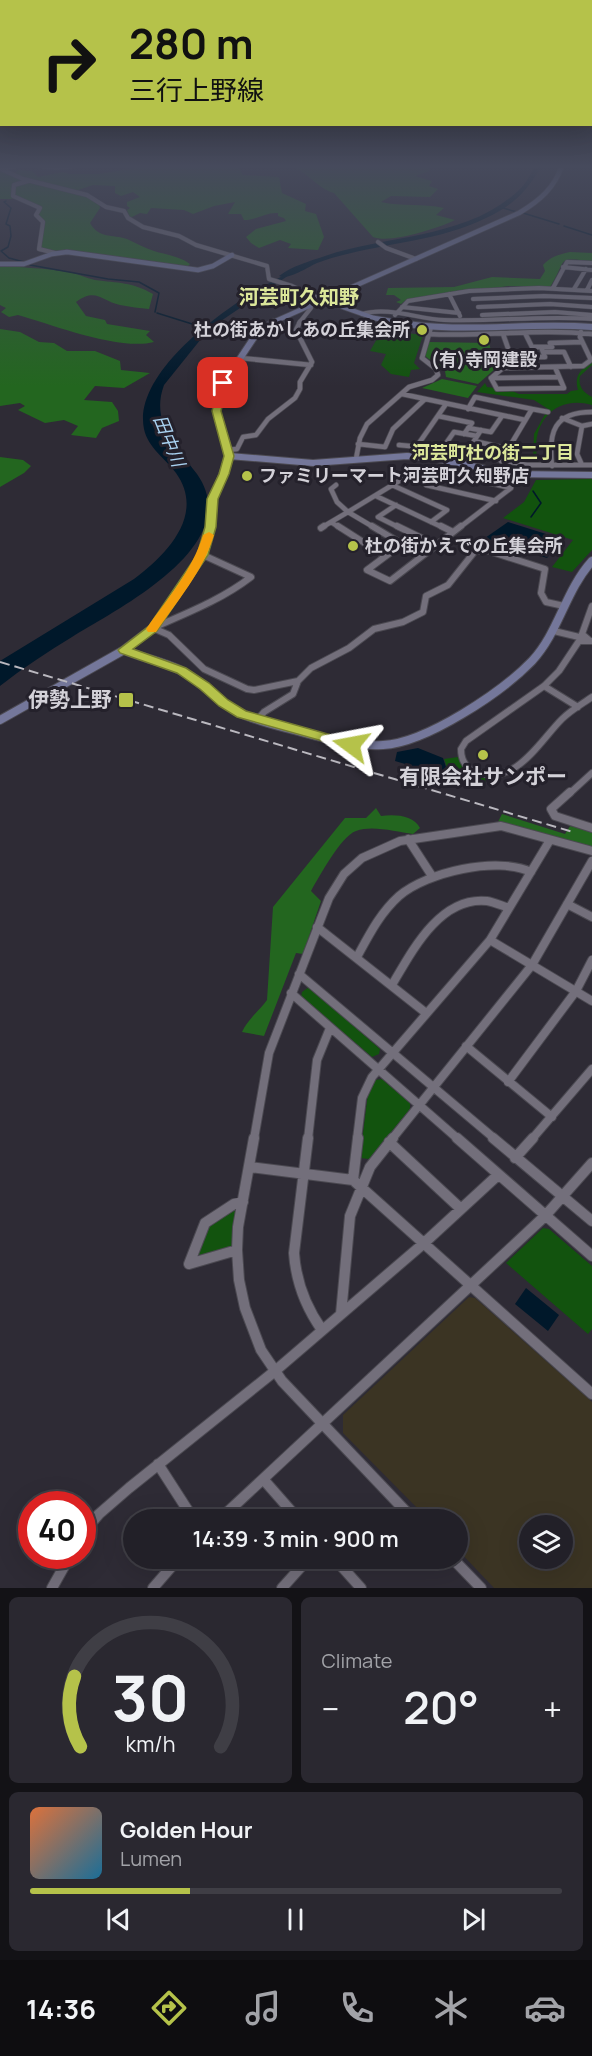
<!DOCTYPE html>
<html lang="en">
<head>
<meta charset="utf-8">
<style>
	body { margin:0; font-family:Manrope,"Noto Sans JP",sans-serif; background:#2a2830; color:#f1f3f6; height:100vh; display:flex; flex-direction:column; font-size:22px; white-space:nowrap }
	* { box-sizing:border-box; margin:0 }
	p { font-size:20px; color:#a2a3a8 }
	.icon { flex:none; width:33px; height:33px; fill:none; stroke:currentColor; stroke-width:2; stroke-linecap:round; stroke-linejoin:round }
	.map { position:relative; height:1588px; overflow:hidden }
	.drawer { display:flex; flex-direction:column; gap:9px; padding:9px; background:#131216; flex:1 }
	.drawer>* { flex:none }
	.top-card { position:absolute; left:0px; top:0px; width:592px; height:126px; box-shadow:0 6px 24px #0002,0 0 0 2px #3f3e45; background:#b5c24a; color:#111; overflow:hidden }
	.tools { position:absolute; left:519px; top:1515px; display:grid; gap:12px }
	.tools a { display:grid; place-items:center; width:54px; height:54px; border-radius:50%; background:#222028; box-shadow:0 6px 24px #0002,0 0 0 2px #3f3e45; font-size:30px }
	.speed { position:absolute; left:18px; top:1491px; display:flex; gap:12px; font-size:30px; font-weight:700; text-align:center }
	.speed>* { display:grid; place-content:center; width:78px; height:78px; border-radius:50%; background:#222028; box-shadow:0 6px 24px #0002,0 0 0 2px #3f3e45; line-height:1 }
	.speed .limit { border:9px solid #d22; background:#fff; color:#111 }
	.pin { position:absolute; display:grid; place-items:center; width:51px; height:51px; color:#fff; margin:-26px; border-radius:12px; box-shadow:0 3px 9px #0006 }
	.me { position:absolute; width:66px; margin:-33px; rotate:283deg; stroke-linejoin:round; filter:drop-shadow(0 0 4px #0008) }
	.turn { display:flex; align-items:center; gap:21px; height:126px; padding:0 30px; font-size:27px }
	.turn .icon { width:78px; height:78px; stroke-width:2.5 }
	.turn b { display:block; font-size:42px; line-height:51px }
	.big { font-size:45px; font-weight:600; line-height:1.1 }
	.drawer .card { flex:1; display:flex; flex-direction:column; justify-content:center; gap:9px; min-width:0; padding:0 21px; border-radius:9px; background:#2a2830 }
	.drawer .dial { align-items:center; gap:0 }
	.dial svg { height:156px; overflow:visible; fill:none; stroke:#3f3e45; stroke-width:7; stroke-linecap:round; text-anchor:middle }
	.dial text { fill:#f1f3f6; stroke:none }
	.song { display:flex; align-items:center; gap:18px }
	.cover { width:72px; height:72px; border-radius:9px; background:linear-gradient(135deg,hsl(20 70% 55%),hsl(200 70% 35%)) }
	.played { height:6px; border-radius:3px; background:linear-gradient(90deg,#b5c24a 30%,#3f3e45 30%) }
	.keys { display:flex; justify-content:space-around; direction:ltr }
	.heat { display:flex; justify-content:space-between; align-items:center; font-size:33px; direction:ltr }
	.drawer .tiles { flex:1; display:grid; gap:9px; grid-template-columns:1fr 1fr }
	.card:last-child { grid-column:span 2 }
	.trip { position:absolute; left:123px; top:1509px; width:345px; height:60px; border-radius:30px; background:#222028; box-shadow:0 6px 24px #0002,0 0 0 2px #3f3e45; font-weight:600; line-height:60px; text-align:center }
	.tab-bar { display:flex; height:96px; justify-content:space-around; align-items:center; background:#0e0d10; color:#a2a3a8 }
	.tab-bar .icon { width:42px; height:42px }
	.tab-bar .on { color:#b5c24a }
	.tab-bar b { font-size:27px; color:#f1f3f6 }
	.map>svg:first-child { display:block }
</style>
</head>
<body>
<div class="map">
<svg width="592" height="1588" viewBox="0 0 592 1588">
	<rect width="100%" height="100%" fill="#2e2b35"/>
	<!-- education -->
	<path fill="#3b3423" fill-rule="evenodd" d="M469,1297L475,1298L592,1402V1588H494L458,1550V1520L428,1519L343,1433V1415ZM530,1526H562V1558H530Z"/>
	<!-- green -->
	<path fill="#12530e" d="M382,330L423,335L414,363L420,369L411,370L409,377L391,374L381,365L386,354L370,351Z
		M592,361V365L580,376C578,387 583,392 592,397V405C553,394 529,426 538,462H533L534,434L548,409L534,400L477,392L485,383L487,387L510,390L519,394H567L571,391L578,390C574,375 580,371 592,361Z
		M592,479V550L572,572L552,567L573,540L503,518L524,502L536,480Z
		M458,757L468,771L486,777L485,783C478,783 452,779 448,772C447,771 446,763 444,759Z
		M309,987L380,1049L379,1054L372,1057L301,997L302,992Z
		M382,1079L410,1103V1109L369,1159L360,1158L368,1093L375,1080Z
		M233,1208L237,1211L233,1246L202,1257L197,1254L208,1225Z
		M543,1228L549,1229L592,1266V1329L588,1334L506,1263Z"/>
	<!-- forest -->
	<path fill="#23661f" d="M152,165H245L239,168L243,175L279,177L282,193L306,204L305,211L316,214L324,237L318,250L288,248L291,244L280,240L259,248L251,243L246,237L256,229L286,221L284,218L278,216V213C266,212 257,220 244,220L241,214H228L235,202L214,206L193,214L184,210L151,208L147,214L140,213L130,218L127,210L130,208L127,206V202L140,197L133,192L121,196L115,193V186L93,185L75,191L23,178L15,174L18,170L32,171L38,177L63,172L69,174H99Z
		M288,165H424L423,166L430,169L429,171L415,176L432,181L429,186L438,189L430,197L391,196L381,202C402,207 423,203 444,208L436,215L455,220C439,228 390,244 373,237L334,193C316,188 307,170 288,165Z
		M0,171L16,178L83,195L99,203L100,208L90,223C99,239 112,234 127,239C136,243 145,248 154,251C167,255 179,256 190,264L186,268L53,252L41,249L44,222L39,218V212L42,209L15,199H0Z
		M570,252L592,253V261C554,257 568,259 550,287L508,286L406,300L401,304L396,302L401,300L394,295H386L388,288L454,287L492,277L540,279L545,271L543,265C550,257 560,254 570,252Z
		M0,265C23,268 45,268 69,272C78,274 86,278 95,280C118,283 132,282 153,294L149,309C140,308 130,307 120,305C102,301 96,287 76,302L86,316L105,320L107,324L150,331L146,335L154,342C120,351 53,325 18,315L9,317L1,312L6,308L0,305Z
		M0,329L20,332L39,342L54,343L67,351H95L120,361L121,370L150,373L124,388L95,386L84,400L112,402L118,411L119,421L102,428L96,438L71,435L78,426L64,420L45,423L18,410L25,406L20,403L0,406Z
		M429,342L489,343L496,368L478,384L446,377L445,371L425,356Z
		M442,379L477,386L468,398L422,388Z
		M0,457L23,460L31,466L24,473L0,487Z
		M376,808L381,816C394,814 414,815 420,828L413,834C396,832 373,825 356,831C341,836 319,877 311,891L321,901L303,954L296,953L264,1036L242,1032C248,1019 259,1011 267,1000L273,907L345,818H366Z
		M502,814L565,834L570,826L592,831V848L498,822Z"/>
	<!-- water -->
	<path fill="#00182a" d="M298,269L209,329L164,385C150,423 177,447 197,474C247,545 117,609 72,637C47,652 23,668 0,686V661L134,579C166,555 206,515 176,473C165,458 148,448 144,429C131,366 249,289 298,269Z
		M508,522L562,539L547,558L485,538Z
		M418,748L443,758L447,770L432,772L395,761L397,752Z
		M526,1288L559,1315L548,1331L515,1304Z"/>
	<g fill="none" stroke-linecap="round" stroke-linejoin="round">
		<!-- stream -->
		<path stroke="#00182a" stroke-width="1.5" d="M6,201L4,202L11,208L6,224L10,226L11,236L8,247L1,251L9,258L24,262
			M503,208L517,212
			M523,213L559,224
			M564,226L592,235
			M30,265L108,279L139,282L159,293L155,312
			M157,313L205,328
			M531,517L541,503L533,491"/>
		<!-- river -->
		<path fill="#00182a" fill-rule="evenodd" d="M536,165H542C527,191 514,205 486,218C434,244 371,243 317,263C308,267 287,281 279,276C292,266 310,261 325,256C390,234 470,239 521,188C527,182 531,173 536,165Z"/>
		<defs>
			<path id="street-far4" d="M32,165L57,168L82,165
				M1,169L23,179L87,195L106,207L124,211L128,218L143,227L179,236L196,245L267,266L269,279L292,286L323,300
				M3,169L21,165
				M28,181L14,185L13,196L40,208L36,215L43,222L39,249L55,253
				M378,242L386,248L416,259
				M563,267L592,270
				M553,288L567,262L592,263
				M574,289L586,269
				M587,290L592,280
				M449,294L460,316
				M473,299L544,296L592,298
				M402,307L459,313
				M478,307L550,304L592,307
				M362,314C388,306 418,319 444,320C494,322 543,315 592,319
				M395,315L408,301L469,291L539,288L592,291
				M482,315L555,312L592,315
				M299,323L311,308L308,306"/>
			<path id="street-far3" d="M525,333L532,347H552
				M429,334C483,337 538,328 592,334
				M503,334L515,368
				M552,347L550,343L582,342
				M543,352H564L571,367
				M511,357H545L541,347
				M240,358L311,365
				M491,378L503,368L583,366L591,360L580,337L581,332
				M491,378L497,389L564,388L555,367
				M491,378L559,377
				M402,394L525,420
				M468,409L475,397L532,409L501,461
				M532,409L548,412
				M438,416L472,423L464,434
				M562,418L582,426L592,424
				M582,426L577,454L582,465
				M468,428L491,432L502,416
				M481,430L474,441L509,449
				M358,444L385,447L393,429L424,400
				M399,445L442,449L527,465H592
				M417,446L446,404
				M442,449L454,432L477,436
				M227,450L237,449L243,437L256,435L268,419L295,398L300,389V382L312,362L296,330L300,322
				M356,459L360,438L367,424L409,387L432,380L438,375L436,369L422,358L431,327
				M552,466C548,432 554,412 592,412
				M435,471L426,485L496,501
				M459,477L472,455
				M336,485L331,489L337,502L348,512
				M392,485L447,510L431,522
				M376,496L444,528
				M396,505L378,517L400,528
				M348,512L375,528
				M348,512L399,481L404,476L406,468L425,469L511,488L459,528
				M321,528L331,522
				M340,528L331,522L348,512"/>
			<path id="street-far2" d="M338,526L385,556
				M372,526L402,544L367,570L390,581L461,526
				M397,526L436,545
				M441,526L453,532
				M321,528L324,526
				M153,628L169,635L204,669L247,689L254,690L298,681
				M153,628C187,613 221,600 251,577L203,555
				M554,631L579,637
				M589,640L582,634L592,606
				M592,641H579L559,671L544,686L466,741L461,749C461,759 465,767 474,771C515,788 538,743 562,719C571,710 582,704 592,697
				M544,686L578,707
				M258,719L264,712L293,694L298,681L311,668L349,648L374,629L403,622L423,612L426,596L448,585L475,551H489L545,569L541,593L546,602L564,606
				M569,794L592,773"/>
			<path id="street-far1" d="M570,792L551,809L555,816L592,828
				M408,839L432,876
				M567,904L592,917
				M317,927L426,1013
				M490,940L592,1001
				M357,957C369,935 380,913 399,896C427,872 497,856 531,872
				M299,974L495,1139
				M392,985C412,951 440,896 487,901C494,902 502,906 509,908
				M291,993L458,1139
				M466,1046L552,1117
				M508,1082L576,991L592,960
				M254,1139L269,1053L329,898L344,874L362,858L400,841L501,826L592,851
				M308,1139L317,1060L330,1028
				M357,1139L362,1098L372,1077L490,940L550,840
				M392,1139L532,965L592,861
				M532,1139L592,1069"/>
			<path id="street" d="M254,1138L238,1227L237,1250L239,1280L245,1308L261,1350L282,1381L414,1520
				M308,1138L294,1253C296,1282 305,1306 322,1330
				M358,1138L353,1180L592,1394
				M457,1138L592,1256
				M493,1138L592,1221
				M389,1142L461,1209
				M515,1158L533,1138
				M250,1167L353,1180
				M237,1250L189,1264L205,1223L234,1204L243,1202
				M341,1314L350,1216L370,1167L393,1138
				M158,1464L194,1520
				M263,1479L299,1520
				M219,1520L545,1216L592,1163
				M82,1534L99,1514L129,1488L275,1371L423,1244L498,1175
				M334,1558L361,1588
				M452,1558L481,1588
				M52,1588L70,1556
				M153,1588L179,1558
				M282,1588L309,1558"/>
			<path id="secondary-far2" d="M0,264H24L52,254L67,252L198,270L213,266L232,255
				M323,300L374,318L403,323
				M271,323L519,213C539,201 555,188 562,165"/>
			<path id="secondary-far1" d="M394,322C460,334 526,322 592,327
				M229,456L313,463L407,456L432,458L511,474L592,475
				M210,528L213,499L229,456L217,411L221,387L255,336L273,322"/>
			<path id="secondary" d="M124,650C142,658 162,661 180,670C201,681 217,701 238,712C256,721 276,725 294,730C324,738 353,747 383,745C426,743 502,692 532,661C559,632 565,591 592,561
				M0,720L124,650L153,628L203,555L210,526"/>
		</defs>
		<!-- street-far4 casing -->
		<use href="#street-far4" stroke="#4b4951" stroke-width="5"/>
		<!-- street-far3 casing -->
		<use href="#street-far3" stroke="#4b4951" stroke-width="6"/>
		<!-- street-far2 casing -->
		<use href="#street-far2" stroke="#4b4951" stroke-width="8"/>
		<!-- street-far1 casing -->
		<use href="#street-far1" stroke="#4b4951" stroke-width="10"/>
		<!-- street casing -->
		<use href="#street" stroke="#4b4951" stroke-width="12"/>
		<!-- secondary-far2 casing -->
		<use href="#secondary-far2" stroke="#4b4951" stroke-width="6"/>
		<!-- secondary-far1 casing -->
		<use href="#secondary-far1" stroke="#4b4951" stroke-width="8"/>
		<!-- secondary casing -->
		<use href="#secondary" stroke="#4b4951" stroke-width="10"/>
		<!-- street-far4 -->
		<use href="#street-far4" stroke="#736f7b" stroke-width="4"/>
		<!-- street-far3 -->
		<use href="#street-far3" stroke="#736f7b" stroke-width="4.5"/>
		<!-- street-far2 -->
		<use href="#street-far2" stroke="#736f7b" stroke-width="6"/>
		<!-- street-far1 -->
		<use href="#street-far1" stroke="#736f7b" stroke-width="8"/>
		<!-- street -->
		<use href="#street" stroke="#736f7b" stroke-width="10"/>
		<!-- secondary-far2 -->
		<use href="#secondary-far2" stroke="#74779a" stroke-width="4.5"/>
		<!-- secondary-far1 -->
		<use href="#secondary-far1" stroke="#74779a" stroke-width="6"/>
		<!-- secondary -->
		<use href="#secondary" stroke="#74779a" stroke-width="8"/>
		<!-- rail -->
		<path stroke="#bab8bf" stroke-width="2" stroke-dasharray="10 5" stroke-linecap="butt" d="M0,662L573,832"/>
	</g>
	<!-- sky -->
	<linearGradient id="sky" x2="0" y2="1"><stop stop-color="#19181d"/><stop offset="0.43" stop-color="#464a5c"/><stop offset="1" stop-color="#464a5c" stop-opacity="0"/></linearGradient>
	<rect width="592" height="387" fill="url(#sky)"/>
	<!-- route -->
	<path fill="#b5c24a" stroke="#767e30" stroke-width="1.5" d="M223,381L228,383L221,411L234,456L229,474L218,499L216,527L208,555L157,631L133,649L186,668L209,683L228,700L246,711L356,742L358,745L356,748L351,749L237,717L219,706L200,689L177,673L120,653L118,650L149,626L197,555L205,527L207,499L219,474L224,456L212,411L219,383Z"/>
	<!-- slow -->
	<path fill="#f59e0b" d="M209,532L214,535C203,572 177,601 156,632H148L146,629C167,599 192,571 203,535Z"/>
	<!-- markers -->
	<g fill="#b5c24a" stroke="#24212b" stroke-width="2">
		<circle cx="422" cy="330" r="6"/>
		<circle cx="484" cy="340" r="6"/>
		<circle cx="247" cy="476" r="6"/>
		<circle cx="353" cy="546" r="6"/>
		<rect x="118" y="692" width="16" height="16" rx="3"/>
		<circle cx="483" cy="755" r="6"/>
	</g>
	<g text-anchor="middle" stroke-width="6" stroke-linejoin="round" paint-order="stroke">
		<!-- far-poi labels -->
		<g font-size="18" font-weight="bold" fill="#d3d1d8" stroke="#24212b" text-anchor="start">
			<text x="410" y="336" text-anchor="end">杜の街あかしあの丘集会所</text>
			<text x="484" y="366" text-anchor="middle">(有)寺岡建設</text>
			<text x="259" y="482">ファミリーマート河芸町久知野店</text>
			<text x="365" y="552">杜の街かえでの丘集会所</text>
		</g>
		<!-- far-water labels -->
		<g font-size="18" font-style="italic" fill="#a9d2f1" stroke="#24212b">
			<text transform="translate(169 441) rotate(68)" y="6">田中川</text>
		</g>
		<!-- far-neighbourhood labels -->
		<g font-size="18" font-weight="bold" fill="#dce79a" stroke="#24212b">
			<text x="493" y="459">河芸町杜の街二丁目</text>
		</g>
		<!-- far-quarter labels -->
		<g font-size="20" font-weight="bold" fill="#dce79a" stroke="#24212b">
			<text x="299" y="304">河芸町久知野</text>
		</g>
		<!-- poi labels -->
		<g font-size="21" font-weight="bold" fill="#d3d1d8" stroke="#24212b" text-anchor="end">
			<text x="112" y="707">伊勢上野</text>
			<text x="483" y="784" text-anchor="middle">有限会社サンポー</text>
		</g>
	</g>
</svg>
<div class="tools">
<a><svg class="icon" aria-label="layers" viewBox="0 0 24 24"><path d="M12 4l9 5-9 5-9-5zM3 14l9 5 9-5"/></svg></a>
</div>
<div class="speed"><div class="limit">40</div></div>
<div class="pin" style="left:223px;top:383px;background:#d93025"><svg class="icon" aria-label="arrive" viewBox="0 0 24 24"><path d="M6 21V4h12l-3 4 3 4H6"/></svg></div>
<svg class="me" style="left:351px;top:745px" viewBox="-20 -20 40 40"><path d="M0-17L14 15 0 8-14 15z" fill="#b5c24a" stroke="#fff" stroke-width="4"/></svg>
<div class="trip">14:39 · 3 min · 900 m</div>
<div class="top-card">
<div class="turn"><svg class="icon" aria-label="right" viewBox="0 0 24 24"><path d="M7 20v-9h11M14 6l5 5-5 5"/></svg><div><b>280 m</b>三行上野線</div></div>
</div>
</div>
<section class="drawer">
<div class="tiles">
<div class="card dial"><svg viewBox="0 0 100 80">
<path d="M14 69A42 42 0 1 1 86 69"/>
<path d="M14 69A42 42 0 0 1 11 33" stroke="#b5c24a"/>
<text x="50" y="56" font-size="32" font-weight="700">30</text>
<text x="50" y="72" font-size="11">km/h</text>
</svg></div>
<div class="card"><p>Climate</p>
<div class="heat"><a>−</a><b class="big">20°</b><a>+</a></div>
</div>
<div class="card">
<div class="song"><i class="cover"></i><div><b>Golden Hour</b><p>Lumen</p></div></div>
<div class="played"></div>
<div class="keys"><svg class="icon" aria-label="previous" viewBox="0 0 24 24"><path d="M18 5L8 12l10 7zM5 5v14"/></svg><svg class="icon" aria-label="pause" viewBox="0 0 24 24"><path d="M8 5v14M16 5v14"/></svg><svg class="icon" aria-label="next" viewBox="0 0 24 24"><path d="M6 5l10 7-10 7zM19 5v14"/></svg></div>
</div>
</div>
</section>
<nav class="tab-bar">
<b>14:36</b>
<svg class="icon on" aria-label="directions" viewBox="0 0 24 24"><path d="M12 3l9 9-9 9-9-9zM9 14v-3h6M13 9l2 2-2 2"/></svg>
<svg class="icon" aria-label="music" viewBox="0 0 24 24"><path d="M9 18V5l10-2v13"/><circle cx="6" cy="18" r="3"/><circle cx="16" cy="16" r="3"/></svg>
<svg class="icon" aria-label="phone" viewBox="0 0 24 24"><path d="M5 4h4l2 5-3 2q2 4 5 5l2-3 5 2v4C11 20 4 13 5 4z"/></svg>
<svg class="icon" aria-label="climate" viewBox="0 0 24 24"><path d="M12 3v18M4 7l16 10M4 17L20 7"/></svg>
<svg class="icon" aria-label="car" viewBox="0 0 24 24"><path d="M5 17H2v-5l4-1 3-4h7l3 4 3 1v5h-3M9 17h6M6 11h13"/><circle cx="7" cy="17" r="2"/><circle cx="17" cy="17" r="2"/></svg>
</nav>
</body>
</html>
